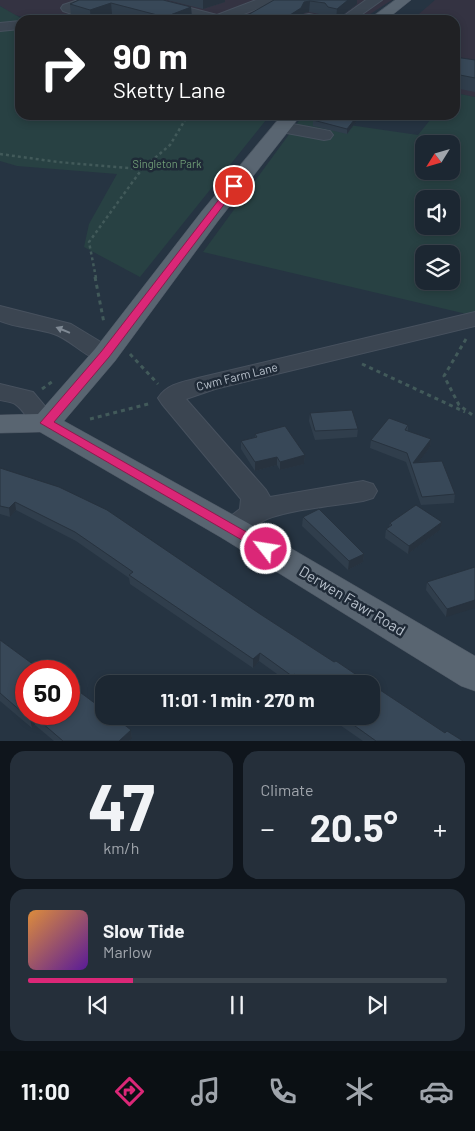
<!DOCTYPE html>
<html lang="en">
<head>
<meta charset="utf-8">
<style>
	body { margin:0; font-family:Barlow,sans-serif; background:#252f3a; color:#f1f3f6; height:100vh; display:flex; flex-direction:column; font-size:19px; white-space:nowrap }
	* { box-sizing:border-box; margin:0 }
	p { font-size:16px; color:#a0a5ac }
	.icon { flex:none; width:28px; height:28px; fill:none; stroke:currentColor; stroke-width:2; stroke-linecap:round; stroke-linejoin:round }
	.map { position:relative; height:741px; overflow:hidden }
	.drawer { display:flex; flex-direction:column; gap:10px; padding:10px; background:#0f151c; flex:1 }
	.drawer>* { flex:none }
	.banner { position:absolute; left:15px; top:15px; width:445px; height:105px; border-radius:15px; box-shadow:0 2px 8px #0003,0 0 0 1px #3a444d; background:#202124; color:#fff; overflow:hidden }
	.needle { width:32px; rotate:233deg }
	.tools { position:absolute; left:415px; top:135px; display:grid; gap:10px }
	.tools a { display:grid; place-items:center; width:45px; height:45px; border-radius:10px; background:#1c2732; box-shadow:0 2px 8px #0003,0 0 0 1px #3a444d; font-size:25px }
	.speed { position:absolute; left:15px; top:660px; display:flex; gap:10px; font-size:25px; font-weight:700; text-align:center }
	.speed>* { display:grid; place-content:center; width:65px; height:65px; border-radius:50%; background:#1c2732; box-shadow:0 2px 8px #0003,0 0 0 1px #3a444d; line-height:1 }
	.speed .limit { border:8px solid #d22; background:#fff; color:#111 }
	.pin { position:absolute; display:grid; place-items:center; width:42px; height:42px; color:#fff; margin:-21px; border:2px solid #fff; border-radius:50%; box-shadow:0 1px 5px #0007 }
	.me { position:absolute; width:55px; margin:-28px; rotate:301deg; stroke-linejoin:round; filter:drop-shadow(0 0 4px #0008) }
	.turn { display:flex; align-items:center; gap:18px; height:105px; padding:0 15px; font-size:22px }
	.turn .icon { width:65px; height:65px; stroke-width:2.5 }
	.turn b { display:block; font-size:35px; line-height:42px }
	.big { font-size:38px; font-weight:700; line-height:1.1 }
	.drawer .tile { flex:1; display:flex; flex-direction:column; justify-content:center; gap:8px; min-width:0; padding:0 18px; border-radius:15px; background:#252f3a }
	.drawer .dial { align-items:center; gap:0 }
	.dial b { font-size:65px; line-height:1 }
	.song { display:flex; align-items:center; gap:15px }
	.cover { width:60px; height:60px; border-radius:8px; background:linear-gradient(135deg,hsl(30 70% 55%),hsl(270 70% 35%)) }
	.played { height:5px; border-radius:2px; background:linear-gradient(90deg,#db2777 25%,#3a444d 25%) }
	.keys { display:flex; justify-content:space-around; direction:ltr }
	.heat { display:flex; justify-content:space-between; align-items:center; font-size:28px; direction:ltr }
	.drawer .tiles { flex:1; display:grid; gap:10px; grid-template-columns:1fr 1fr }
	.tile:last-child { grid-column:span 2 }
	.trip { position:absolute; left:95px; top:675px; width:285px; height:50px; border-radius:15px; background:#1c2732; box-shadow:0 2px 8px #0003,0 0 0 1px #3a444d; font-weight:700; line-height:50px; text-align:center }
	.tab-bar { display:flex; height:80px; justify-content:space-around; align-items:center; background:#0b1014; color:#a0a5ac }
	.tab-bar .icon { width:35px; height:35px }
	.tab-bar .on { color:#db2777 }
	.tab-bar b { font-size:22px; color:#f1f3f6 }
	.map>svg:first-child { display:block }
</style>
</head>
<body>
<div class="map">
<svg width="475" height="741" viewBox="0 0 475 741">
	<rect width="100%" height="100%" fill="#263442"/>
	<!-- medical -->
	<path fill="#343342" d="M0,0H392L361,20H35L15,15L0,6Z
		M435,0H475V97L455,93V20H412Z"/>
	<!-- green -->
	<path fill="#284143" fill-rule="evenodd" d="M0,6L24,20H20V115H270L140,277L84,247L89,224L117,174L17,166L0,161Z
		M455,93L475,97V316L203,252L301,118L418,135L434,115H455ZM424,144H451V171H424ZM424,199H451V226H424ZM424,254H451V281H424Z"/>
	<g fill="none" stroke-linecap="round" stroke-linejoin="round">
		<defs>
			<path id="minor" d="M78,0H97L72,14L63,11L61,8L63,5Z
				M138,0H160L217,15L256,0H275L273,3L228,20H204L140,3Z
				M366,0H382L354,20H338Z
				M309,14L324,17L326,20H304L302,18L304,15Z
				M20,21V29L0,31V23Z
				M282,122L330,131L333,135L330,139L324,140L276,131L273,127L276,123Z
				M0,306L71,324L114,350L117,355L114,360C90,366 75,341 54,334C37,328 17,328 0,321Z
				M475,312V326L215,389L186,399L266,490L270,497L363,481L373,484L377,491L373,498L363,501C334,506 293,509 267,519C248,527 249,545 223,538L219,530L223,522L240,509L241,499L162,404L158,398C167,384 183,382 198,378Z
				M0,384L33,392L59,423L55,429C29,436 32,416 15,404C12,402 4,401 0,400Z"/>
			<path id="major" d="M395,0H411L386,20H368Z
				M282,115H301L218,221L115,361L64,421L246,522L475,656V691L461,686L222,538L40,432L0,433V415L38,414L95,349L202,211Z"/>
		</defs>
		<!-- minor casing -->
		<use href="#minor" stroke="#47515e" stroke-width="2"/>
		<!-- major casing -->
		<use href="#major" stroke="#47515e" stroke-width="1"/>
		<!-- path-far2 -->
		<path stroke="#425a5a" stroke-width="2" stroke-dasharray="2.5 2.5" stroke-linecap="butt" d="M412,17L437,16
			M184,121L188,115"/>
		<!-- path-far1 -->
		<path stroke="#425a5a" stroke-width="2.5" stroke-dasharray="3 3" stroke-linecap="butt" d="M0,154L58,162L141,169
			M96,278L89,242L142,169L170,145L185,120"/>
		<!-- path -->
		<path stroke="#425a5a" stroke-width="3" stroke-dasharray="4 4" stroke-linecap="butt" d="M95,277L104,323
			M466,339L444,376L459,405L475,417
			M130,354L158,384
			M362,364L465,412
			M42,389L53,381
			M90,419L152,403"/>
		<!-- minor -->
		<use href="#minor" fill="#3b4551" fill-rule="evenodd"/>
		<!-- major -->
		<use href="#major" fill="#596571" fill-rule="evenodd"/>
	</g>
	<!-- wall -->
	<path fill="#303e4c" d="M79,0L191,7L192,19L188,20H133L112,14L96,20H85L71,16L70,4Z
		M167,0H225V2L203,9Z
		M274,0H357V4L337,20L328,19L324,15L309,12L304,13L301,19Z
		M455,57L475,60V92L455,88Z
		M317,115H361L347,134L313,126V120Z
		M310,413L358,429L357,437L315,440L309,421Z
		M408,425V431L431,439L430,447L418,463L455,494L454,503L421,505L406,462L370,448L371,440Z
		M255,434L305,455L304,464L280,470L277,465L255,471L241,449V441L255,437Z
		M0,468L260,614L334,662L370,684H296L294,682L293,684H291L259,661L253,668L130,584L129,578L76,541L16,510L10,517L0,514Z
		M303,517L364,554L363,562L348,570L302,526Z
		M442,522L440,530L408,554L385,538L386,529L389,527L390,523Z
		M475,567L446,617L426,590L427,582Z
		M0,640L34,665L131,730L132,739L129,741H54L35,725L32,728L0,701Z
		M327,716H371L445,733L463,741H363Z"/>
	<!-- shaded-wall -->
	<path fill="#27323e" d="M203,0H225V2L203,9Z
		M348,0H357V4L336,20L337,9Z
		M310,1L309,12L304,13L301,19L282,20L304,2Z
		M111,3L112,14L96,20H91L90,10Z
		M191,7L192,19L188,20H165V17Z
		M358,115H361L347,134V129Z
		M431,439L430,447L413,470V463Z
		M305,455L304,464L280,470V462Z
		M277,457V465L255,471V462Z
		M15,502L16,510L10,517L9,508Z
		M442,522L440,530L408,554L409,546Z
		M364,554L363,562L348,570L349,561Z
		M475,600V608L446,617L447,609Z
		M260,653L259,661L253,668V659Z
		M294,674V682L292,684V676Z
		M34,716L35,725L32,728L30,719Z
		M131,730L132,739L129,741H119Z"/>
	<!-- building -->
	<path fill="#384858" stroke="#27323e" d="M79,0H163L191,7L165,17L111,3L90,10L70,4Z
		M274,0H348L337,9L328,7L325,3L310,1L304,2L301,8L282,20H239Z
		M455,57L475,60V78L455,74Z
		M317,115H358L347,129L313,120Z
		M352,410L358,429L315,431L310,413Z
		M389,418L408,425L405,430L431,439L413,463L442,461L455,494L422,497L407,453L371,440Z
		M285,426L305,455L280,462L277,457L255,462L241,441L257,437L255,434Z
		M0,468L59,487L107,510L260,614L334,662L336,661L370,684H309L294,674L292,676L260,653L253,659L129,575L133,572L75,532L15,502L9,508L0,506Z
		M416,505L442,522L409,546L386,529L392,525L390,523Z
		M319,509L364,554L349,561L303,517Z
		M475,567V600L447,609L427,582Z
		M0,640L34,665L38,662L51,671H26V714H69V684L104,710V716H113L131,730L119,741H63L34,716L30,719L0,693Z
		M371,684L445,733L447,731L463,741H376L341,716H371Z"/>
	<!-- one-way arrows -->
	<defs><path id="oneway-solid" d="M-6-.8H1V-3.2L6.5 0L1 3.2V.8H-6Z" transform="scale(1.25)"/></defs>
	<use fill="#7f8994" href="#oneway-solid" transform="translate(63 330) rotate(-158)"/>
	<!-- route -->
	<path fill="#db2777" stroke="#8e194d" d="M231,184L238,186L109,357L54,422L271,546L273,549L271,553L266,554L40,423L101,352Z"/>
	<g text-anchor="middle" stroke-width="5" stroke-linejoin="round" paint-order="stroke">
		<!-- far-park labels -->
		<g font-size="11" fill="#6f9c76" stroke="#1f2a37">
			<text x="167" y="168">Singleton Park</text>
		</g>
		<!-- street labels -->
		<g font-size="12" fill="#b7c0cb" stroke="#1f2a37">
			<text transform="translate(237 377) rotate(-14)" y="4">Cwm Farm Lane</text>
		</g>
		<!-- near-street labels -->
		<g font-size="15" fill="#b7c0cb" stroke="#1f2a37">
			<text transform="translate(352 601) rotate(31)" y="5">Derwen Fawr Road</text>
		</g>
	</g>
</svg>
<div class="tools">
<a><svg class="needle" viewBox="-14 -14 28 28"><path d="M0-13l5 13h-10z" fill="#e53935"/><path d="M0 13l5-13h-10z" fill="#a0a5ac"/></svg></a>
<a><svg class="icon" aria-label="sound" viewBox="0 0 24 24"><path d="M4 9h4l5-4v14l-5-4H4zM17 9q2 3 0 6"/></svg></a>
<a><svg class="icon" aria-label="layers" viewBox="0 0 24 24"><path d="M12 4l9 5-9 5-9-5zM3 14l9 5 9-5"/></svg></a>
</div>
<div class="speed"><div class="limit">50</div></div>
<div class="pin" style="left:234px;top:186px;background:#d93025"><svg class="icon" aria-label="arrive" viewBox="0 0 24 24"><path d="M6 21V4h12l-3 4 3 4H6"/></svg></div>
<svg class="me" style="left:266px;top:549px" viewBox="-20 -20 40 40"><circle r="17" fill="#db2777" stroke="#fff" stroke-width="3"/><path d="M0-11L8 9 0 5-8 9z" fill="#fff"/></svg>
<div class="trip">11:01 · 1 min · 270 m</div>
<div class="banner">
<div class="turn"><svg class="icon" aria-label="right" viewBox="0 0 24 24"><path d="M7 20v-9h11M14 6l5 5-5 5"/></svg><div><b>90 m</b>Sketty Lane</div></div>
</div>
</div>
<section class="drawer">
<div class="tiles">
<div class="tile dial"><b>47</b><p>km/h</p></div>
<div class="tile"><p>Climate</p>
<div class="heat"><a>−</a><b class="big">20.5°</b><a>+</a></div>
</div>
<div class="tile">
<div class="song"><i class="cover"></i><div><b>Slow Tide</b><p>Marlow</p></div></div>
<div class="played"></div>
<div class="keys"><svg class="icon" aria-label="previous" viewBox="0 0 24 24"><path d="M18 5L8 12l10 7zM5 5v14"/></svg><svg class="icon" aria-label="pause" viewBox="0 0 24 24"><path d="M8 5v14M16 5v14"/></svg><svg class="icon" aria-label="next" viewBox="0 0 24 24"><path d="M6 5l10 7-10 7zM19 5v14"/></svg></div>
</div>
</div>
</section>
<nav class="tab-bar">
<b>11:00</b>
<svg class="icon on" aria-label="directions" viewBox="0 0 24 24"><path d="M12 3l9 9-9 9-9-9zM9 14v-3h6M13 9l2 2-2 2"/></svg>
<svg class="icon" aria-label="music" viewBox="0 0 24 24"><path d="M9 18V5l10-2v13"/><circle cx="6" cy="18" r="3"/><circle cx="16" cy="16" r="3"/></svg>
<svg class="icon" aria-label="phone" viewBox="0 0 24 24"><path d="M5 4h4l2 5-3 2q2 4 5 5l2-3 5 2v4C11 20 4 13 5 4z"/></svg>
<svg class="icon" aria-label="climate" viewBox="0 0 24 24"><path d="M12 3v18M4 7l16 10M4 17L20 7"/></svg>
<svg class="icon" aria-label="car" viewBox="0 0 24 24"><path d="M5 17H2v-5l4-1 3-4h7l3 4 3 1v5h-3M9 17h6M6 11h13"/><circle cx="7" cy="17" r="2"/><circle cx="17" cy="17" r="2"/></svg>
</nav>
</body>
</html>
